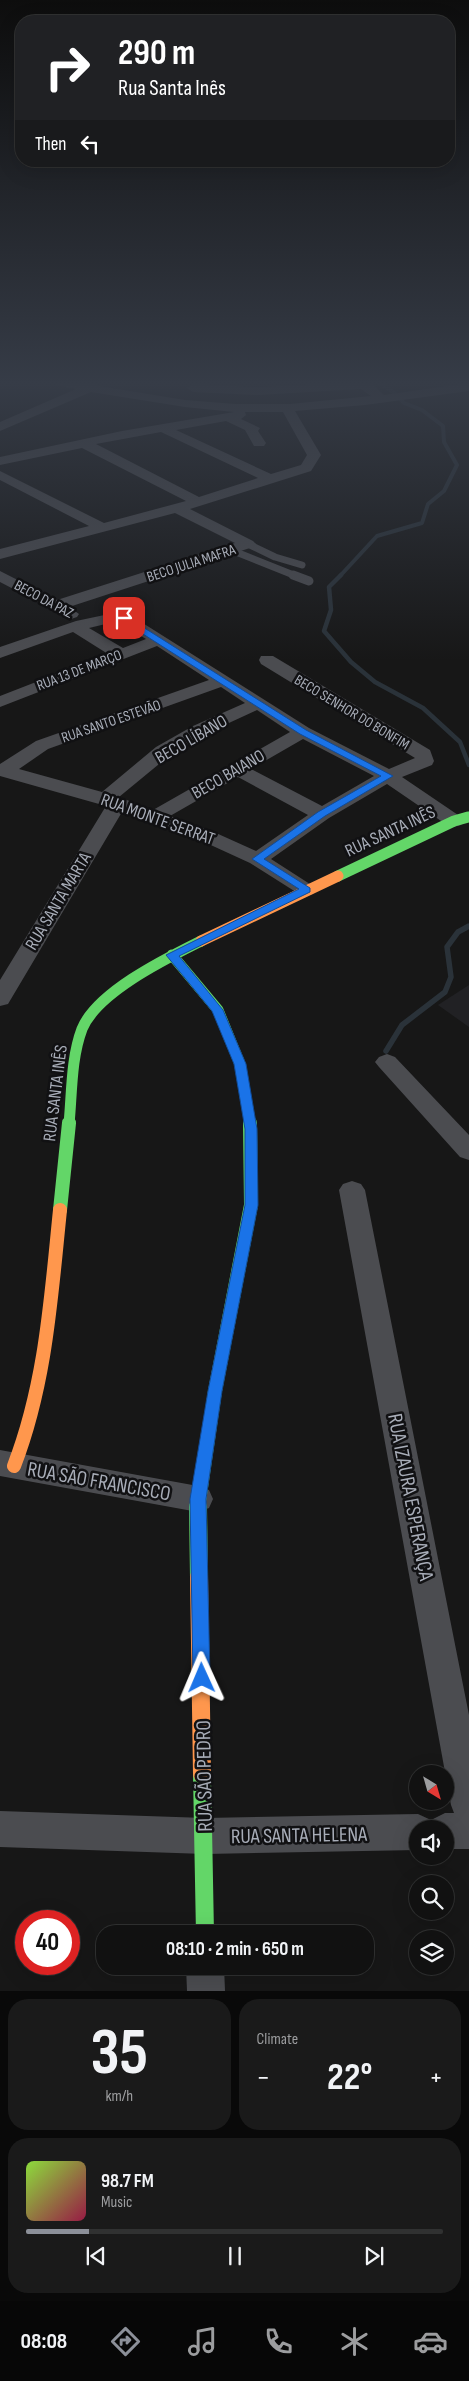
<!DOCTYPE html>
<html lang="en">
<head>
<meta charset="utf-8">
<style>
	body { margin:0; font-family:"Sofia Sans Condensed",sans-serif; background:#1a1a1a; color:#f1f3f6; height:100vh; display:flex; flex-direction:column; font-size:19px; white-space:nowrap }
	* { box-sizing:border-box; margin:0 }
	p { font-size:16px; color:#9c9d9f }
	.icon { flex:none; width:28px; height:28px; fill:none; stroke:currentColor; stroke-width:2; stroke-linecap:round; stroke-linejoin:round }
	.map { position:relative; height:1991px; overflow:hidden }
	.side { display:flex; flex-direction:column; gap:8px; padding:8px; background:#090909; flex:1 }
	.side>* { flex:none }
	.banner { position:absolute; left:15px; top:15px; width:440px; height:152px; border-radius:20px; box-shadow:0 5px 20px #0002,0 0 0 1px #303131; background:#202124; color:#fff; overflow:hidden }
	.needle { width:32px; rotate:143deg }
	.fabs { position:absolute; left:409px; top:1765px; display:grid; gap:10px }
	.fabs a { display:grid; place-items:center; width:45px; height:45px; border-radius:50%; background:#111; box-shadow:0 5px 20px #0002,0 0 0 1px #303131; font-size:25px }
	.speed { position:absolute; left:15px; top:1910px; display:flex; gap:10px; font-size:25px; font-weight:700; text-align:center }
	.speed>* { display:grid; place-content:center; width:65px; height:65px; border-radius:50%; background:#111; box-shadow:0 5px 20px #0002,0 0 0 1px #303131; line-height:1 }
	.speed .limit { border:8px solid #d22; background:#fff; color:#111 }
	.pin { position:absolute; display:grid; place-items:center; width:42px; height:42px; color:#fff; margin:-21px; border-radius:10px; box-shadow:0 2px 8px #0006 }
	.me { position:absolute; width:55px; margin:-28px; rotate:359deg; stroke-linejoin:round; filter:drop-shadow(0 0 4px #0008) }
	.turn { display:flex; align-items:center; gap:18px; height:105px; padding:0 20px; font-size:22px }
	.turn .icon { width:65px; height:65px; stroke-width:2.5 }
	.turn b { display:block; font-size:35px; line-height:42px }
	.then { display:flex; align-items:center; height:48px; padding:0 20px; background:#0003; gap:10px; font-size:19px }
	.big { font-size:38px; font-weight:700; line-height:1.1 }
	.side .card { flex:1; display:flex; flex-direction:column; justify-content:center; gap:8px; min-width:0; padding:0 18px; border-radius:20px; background:#1a1a1a }
	.side .dial { align-items:center; gap:0 }
	.dial b { font-size:65px; line-height:1 }
	.song { display:flex; align-items:center; gap:15px }
	.cover { width:60px; height:60px; border-radius:8px; background:linear-gradient(135deg,hsl(90 70% 55%),hsl(340 70% 35%)) }
	.played { height:5px; border-radius:2px; background:linear-gradient(90deg,#8c9099 15%,#303131 15%) }
	.keys { display:flex; justify-content:space-around; direction:ltr }
	.heat { display:flex; justify-content:space-between; align-items:center; font-size:28px; direction:ltr }
	.side .tiles { flex:1; display:grid; gap:8px; grid-template-columns:1fr 1fr }
	.card:last-child { grid-column:span 2 }
	.trip { position:absolute; left:96px; top:1925px; width:278px; height:50px; border-radius:20px; background:#111; box-shadow:0 5px 20px #0002,0 0 0 1px #303131; font-weight:700; line-height:50px; text-align:center }
	.menu { display:flex; height:80px; justify-content:space-around; align-items:center; background:#070707; color:#9c9d9f }
	.menu .icon { width:35px; height:35px }
	.menu .on { color:#8c9099 }
	.menu b { font-size:22px; color:#f1f3f6 }
	.map>svg:first-child { display:block }
</style>
</head>
<body>
<div class="map">
<svg width="469" height="1991" viewBox="0 0 469 1991">
	<rect width="100%" height="100%" fill="#171717"/>
	<!-- built -->
	<path fill="#212124" d="M469,985V1027L438,1005Z"/>
	<g fill="none" stroke-linecap="round" stroke-linejoin="round">
		<!-- stream-far2 -->
		<path stroke="#2a3239" stroke-width="4" d="M340,576L377,536L422,523L428,504L444,491L457,465L444,442L443,426L422,410L404,403L395,393L378,382"/>
		<!-- stream-far1 -->
		<path stroke="#2a3239" stroke-width="4.5" d="M341,575L329,587L331,610L324,631L351,662L375,682L423,708L460,742L469,765"/>
		<!-- stream -->
		<path stroke="#2a3239" stroke-width="5.5" d="M386,1051L402,1025L445,992L451,977L447,947L458,932L469,926"/>
		<!-- lane-far1 -->
		<path stroke="#4b4c50" stroke-width="7" d="M248,544L275,557L302,565
			M231,550L296,576"/>
		<!-- lane -->
		<path stroke="#4b4c50" stroke-width="9" d="M293,575L309,581"/>
		<!-- street -->
		<path fill="#4b4c50" fill-rule="evenodd" d="M54,382H93L99,386L185,400L235,404H290L371,396L361,389L258,395L193,392L187,388L193,384L258,387L366,382L372,384L384,395L469,383V391L365,405L295,411L321,455L311,471L190,509L253,541L256,544L253,547L69,607L79,614L77,617L71,619L0,582V571L57,600L235,543L175,513L0,559V549L89,526L0,480V471L104,523L186,501L82,448L0,465V457L122,431L234,412L185,407L91,392L0,431V422L76,389L56,385ZM245,412H283L307,455L301,465L271,474L176,430L226,421L245,430L254,446H264L266,443L258,431L260,428L241,419L246,415ZM161,432L258,478L199,497L96,444Z
			M114,613L130,615L309,728L389,769L415,758L261,664L259,660L261,656H273L430,750L434,761L432,765L402,777L461,817L464,821L461,825L454,827L447,825L387,784L329,818L271,859L313,886L316,890L313,894L306,896L299,894L250,863L202,841L122,812L11,999L8,1004L0,1006V980L106,806L0,776V764L36,741L209,680L157,646L0,707V696L108,654L73,632L0,658V647L76,621ZM114,622L120,623L146,639L123,648L89,628ZM221,687L245,703L193,726L156,747L102,792L19,769L48,749ZM257,710L290,732L153,810L119,797L170,755L205,734ZM303,739L374,776L322,806L251,769ZM238,777L308,815L256,851L216,833L170,816Z
			M387,1054L395,1057L469,1135V1160L460,1157L379,1067L375,1062L379,1057Z
			M352,1181L361,1184L365,1190L469,1715V1849H445V1829H418V1850L205,1854L0,1847V1811L205,1818L418,1814L431,1820L445,1813H454L451,1805L339,1190L343,1184Z
			M0,1450L198,1486L209,1490L213,1499L209,1508L198,1512L0,1476Z
			M186,1966H224L225,1991H187Z"/>
		<!-- fast-far3 -->
		<path stroke="#63d668" stroke-width="9" d="M464,818L469,817"/>
		<!-- fast-far2 -->
		<path stroke="#63d668" stroke-width="11" d="M338,876L454,821L468,817
			M172,955L218,1010L240,1064L250,1124
			M69,1124C72,1093 71,1058 82,1029C97,992 167,958 201,941"/>
		<!-- fast-far1 -->
		<path stroke="#63d668" stroke-width="14" d="M60,1210L69,1123
			M198,1508L215,1391L251,1205L250,1123"/>
		<!-- fast -->
		<path stroke="#63d668" stroke-width="18" d="M198,1507L199,1577
			M202,1774L205,1934"/>
		<!-- slow-far2 -->
		<path stroke="#ff974d" stroke-width="11" d="M201,941L338,876"/>
		<!-- slow-far1 -->
		<path stroke="#ff974d" stroke-width="14" d="M14,1466C46,1383 51,1297 60,1210"/>
		<!-- slow -->
		<path stroke="#ff974d" stroke-width="18" d="M199,1577L202,1774"/>
	</g>
	<!-- sky -->
	<linearGradient id="sky" x2="0" y2="1"><stop stop-color="#0d0d0d"/><stop offset="0.58" stop-color="#363c47"/><stop offset="1" stop-color="#363c47" stop-opacity="0"/></linearGradient>
	<rect width="469" height="661" fill="url(#sky)"/>
	<!-- route -->
	<path fill="#1a73e8" stroke="#114b97" d="M121,617H127L306,730L393,776L325,816L264,859L310,888V892L179,956L223,1010L246,1064L257,1129L258,1205L222,1391L206,1499L210,1678L208,1683L202,1685L196,1683L193,1678L190,1499L208,1391L245,1205V1129L234,1064L212,1011L166,955L299,889L252,859L318,812L381,776L300,734L121,620Z"/>
	<g text-anchor="middle" stroke-width="5" stroke-linejoin="round" paint-order="stroke">
		<!-- far-street labels -->
		<g font-size="15" fill="#a8adb8" stroke="#111113">
			<text transform="translate(191 563) rotate(-18)" y="5">BECO JULIA MAFRA</text>
			<text transform="translate(44 599) rotate(28)" y="5">BECO DA PAZ</text>
			<text transform="translate(79 670) rotate(-21)" y="5">RUA 13 DE MARÇO</text>
			<text transform="translate(352 712) rotate(31)" y="5">BECO SENHOR DO BONFIM</text>
			<text transform="translate(111 721) rotate(-19)" y="5">RUA SANTO ESTEVÃO</text>
		</g>
		<!-- street labels -->
		<g font-size="18" fill="#a8adb8" stroke="#111113">
			<text transform="translate(191 739) rotate(-30)" y="6">BECO LÍBANO</text>
			<text transform="translate(228 774) rotate(-30)" y="6">BECO BAIANO</text>
			<text transform="translate(158 819) rotate(20)" y="6">RUA MONTE SERRAT</text>
			<text transform="translate(390 831) rotate(-25)" y="6">RUA SANTA INÊS</text>
			<text transform="translate(58 901) rotate(-59)" y="6">RUA SANTA MARTA</text>
			<text transform="translate(55 1093) rotate(-83)" y="6">RUA SANTA INÊS</text>
		</g>
		<!-- near-street labels -->
		<g font-size="21" fill="#a8adb8" stroke="#111113">
			<text transform="translate(99 1481) rotate(10)" y="7">RUA SÃO FRANCISCO</text>
			<text transform="translate(411 1497) rotate(79)" y="7">RUA IZAURA ESPERANÇA</text>
			<text transform="translate(204 1776) rotate(-91)" y="7">RUA SÃO PEDRO</text>
			<text transform="translate(299 1835) rotate(-1)" y="7">RUA SANTA HELENA</text>
		</g>
	</g>
</svg>
<div class="fabs">
<a><svg class="needle" viewBox="-14 -14 28 28"><path d="M0-13l5 13h-10z" fill="#e53935"/><path d="M0 13l5-13h-10z" fill="#9c9d9f"/></svg></a>
<a><svg class="icon" aria-label="sound" viewBox="0 0 24 24"><path d="M4 9h4l5-4v14l-5-4H4zM17 9q2 3 0 6"/></svg></a>
<a><svg class="icon" aria-label="search" viewBox="0 0 24 24"><circle cx="10" cy="10" r="6"/><path d="M15 15l6 6"/></svg></a>
<a><svg class="icon" aria-label="layers" viewBox="0 0 24 24"><path d="M12 4l9 5-9 5-9-5zM3 14l9 5 9-5"/></svg></a>
</div>
<div class="speed"><div class="limit">40</div></div>
<div class="pin" style="left:124px;top:618px;background:#d93025"><svg class="icon" aria-label="arrive" viewBox="0 0 24 24"><path d="M6 21V4h12l-3 4 3 4H6"/></svg></div>
<svg class="me" style="left:202px;top:1678px" viewBox="-20 -20 40 40"><path d="M0-17L14 15 0 8-14 15z" fill="#1a73e8" stroke="#fff" stroke-width="4"/></svg>
<div class="trip">08:10 · 2 min · 650 m</div>
<div class="banner">
<div class="turn"><svg class="icon" aria-label="right" viewBox="0 0 24 24"><path d="M7 20v-9h11M14 6l5 5-5 5"/></svg><div><b>290 m</b>Rua Santa Inês</div></div>
<div class="then">Then<svg class="icon" aria-label="left" viewBox="0 0 24 24"><path d="M17 20v-9H6M10 6l-5 5 5 5"/></svg></div>
</div>
</div>
<section class="side">
<div class="tiles">
<div class="card dial"><b>35</b><p>km/h</p></div>
<div class="card"><p>Climate</p>
<div class="heat"><a>−</a><b class="big">22°</b><a>+</a></div>
</div>
<div class="card">
<div class="song"><i class="cover"></i><div><b>98.7 FM</b><p>Music</p></div></div>
<div class="played"></div>
<div class="keys"><svg class="icon" aria-label="previous" viewBox="0 0 24 24"><path d="M18 5L8 12l10 7zM5 5v14"/></svg><svg class="icon" aria-label="pause" viewBox="0 0 24 24"><path d="M8 5v14M16 5v14"/></svg><svg class="icon" aria-label="next" viewBox="0 0 24 24"><path d="M6 5l10 7-10 7zM19 5v14"/></svg></div>
</div>
</div>
</section>
<nav class="menu">
<b>08:08</b>
<svg class="icon on" aria-label="directions" viewBox="0 0 24 24"><path d="M12 3l9 9-9 9-9-9zM9 14v-3h6M13 9l2 2-2 2"/></svg>
<svg class="icon" aria-label="music" viewBox="0 0 24 24"><path d="M9 18V5l10-2v13"/><circle cx="6" cy="18" r="3"/><circle cx="16" cy="16" r="3"/></svg>
<svg class="icon" aria-label="phone" viewBox="0 0 24 24"><path d="M5 4h4l2 5-3 2q2 4 5 5l2-3 5 2v4C11 20 4 13 5 4z"/></svg>
<svg class="icon" aria-label="climate" viewBox="0 0 24 24"><path d="M12 3v18M4 7l16 10M4 17L20 7"/></svg>
<svg class="icon" aria-label="car" viewBox="0 0 24 24"><path d="M5 17H2v-5l4-1 3-4h7l3 4 3 1v5h-3M9 17h6M6 11h13"/><circle cx="7" cy="17" r="2"/><circle cx="17" cy="17" r="2"/></svg>
</nav>
</body>
</html>
